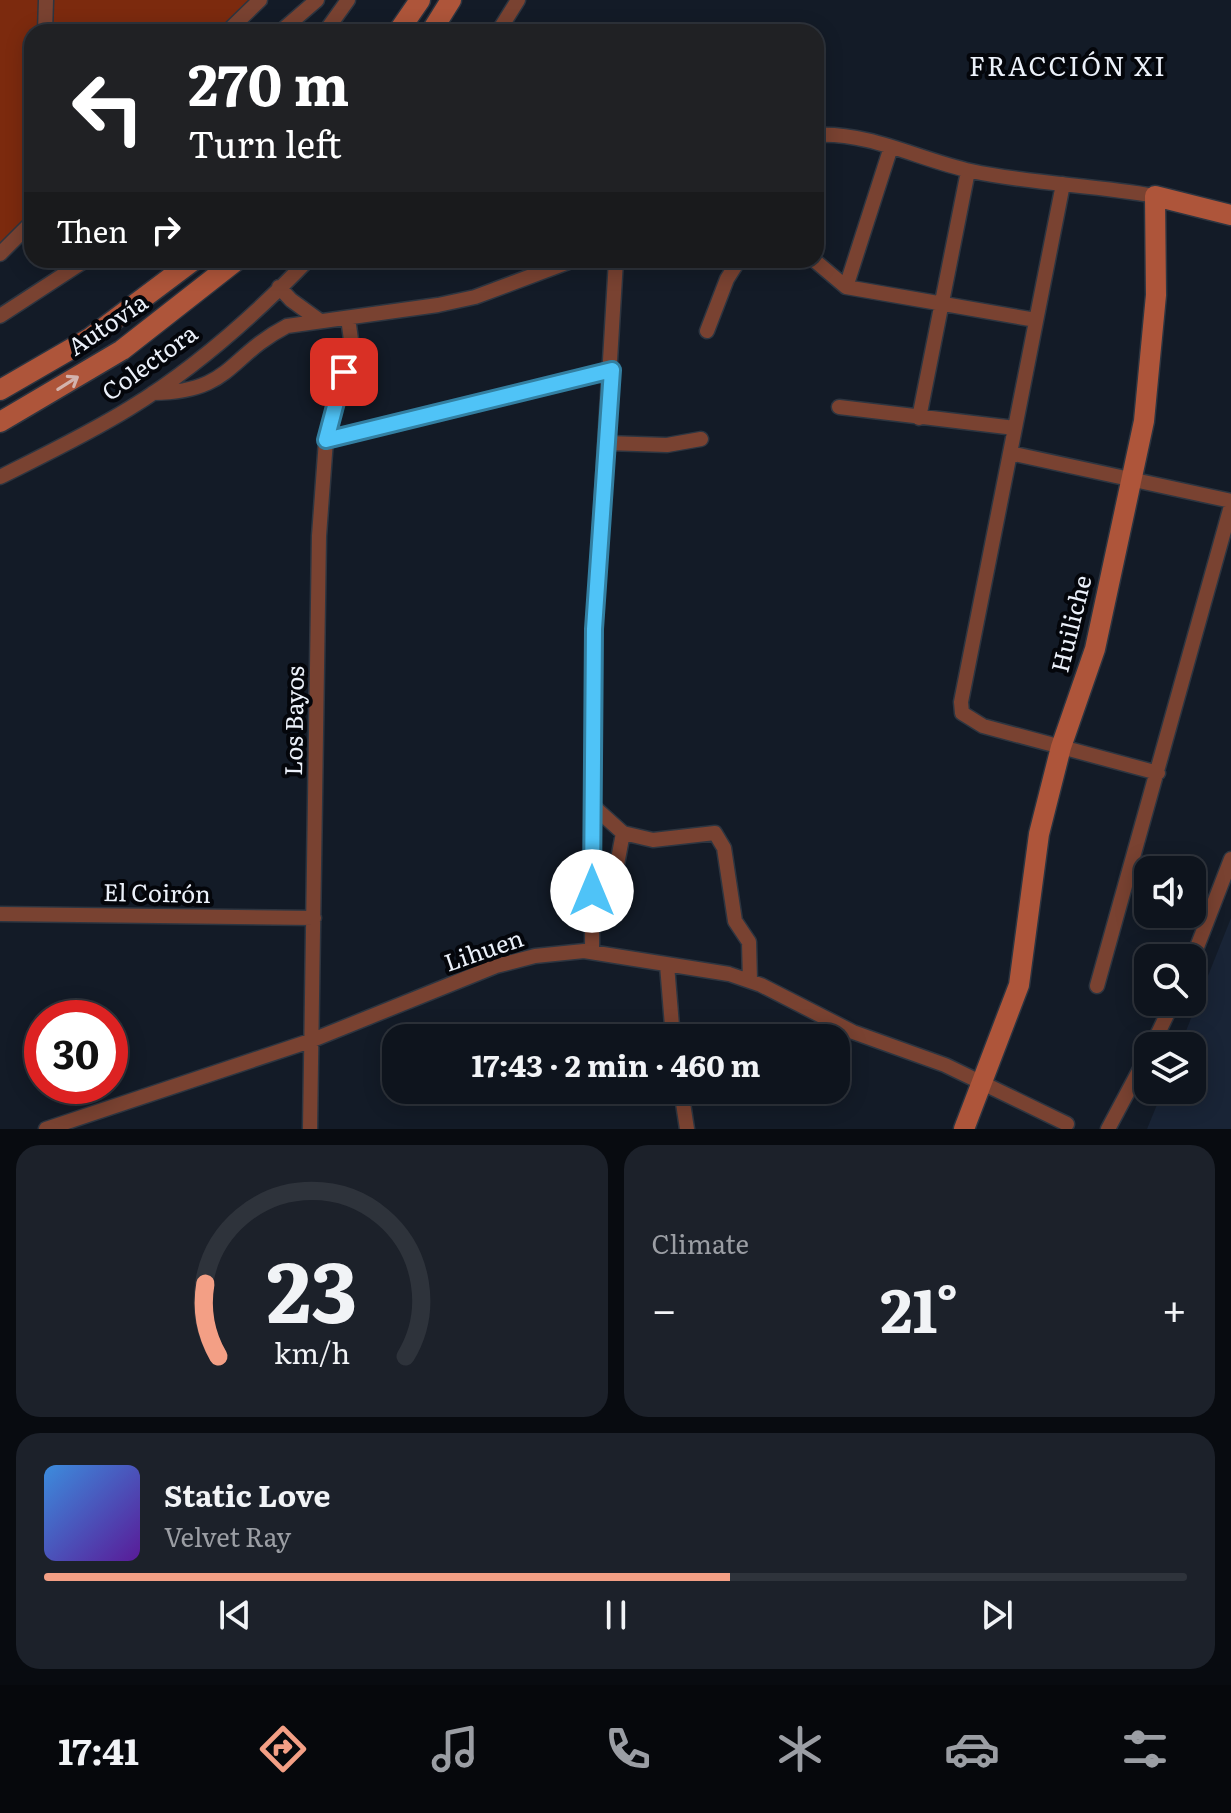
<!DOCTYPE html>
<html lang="en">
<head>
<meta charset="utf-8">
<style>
	body { margin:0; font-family:Literata,serif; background:#1c212a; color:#f1f3f6; height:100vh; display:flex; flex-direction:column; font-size:30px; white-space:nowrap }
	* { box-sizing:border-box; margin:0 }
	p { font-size:26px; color:#9b9ea4 }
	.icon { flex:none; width:44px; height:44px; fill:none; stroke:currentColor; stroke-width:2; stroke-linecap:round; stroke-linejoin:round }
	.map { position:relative; height:1129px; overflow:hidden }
	.details { display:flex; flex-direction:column; gap:16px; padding:16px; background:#080b10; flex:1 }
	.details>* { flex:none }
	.guide { position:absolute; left:24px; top:24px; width:800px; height:244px; border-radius:24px; box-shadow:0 4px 20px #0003,0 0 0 2px #2e333b; background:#202124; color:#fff; overflow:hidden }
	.buttons { position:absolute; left:1134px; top:856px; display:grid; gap:16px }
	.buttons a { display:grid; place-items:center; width:72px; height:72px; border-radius:16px; background:#0e141d; box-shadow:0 4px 20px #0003,0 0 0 2px #2e333b; font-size:40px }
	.speed { position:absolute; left:24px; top:1000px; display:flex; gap:16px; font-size:40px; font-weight:700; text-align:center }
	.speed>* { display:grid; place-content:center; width:104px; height:104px; border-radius:50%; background:#0e141d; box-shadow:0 4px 20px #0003,0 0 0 2px #2e333b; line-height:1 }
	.speed .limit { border:12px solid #d22; background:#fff; color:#111 }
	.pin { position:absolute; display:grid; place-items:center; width:68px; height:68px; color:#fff; margin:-34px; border-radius:16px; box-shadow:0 4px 12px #0006 }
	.me { position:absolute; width:88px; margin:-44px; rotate:0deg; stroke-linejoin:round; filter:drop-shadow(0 0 6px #0008) }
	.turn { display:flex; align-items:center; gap:28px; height:168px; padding:0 32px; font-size:36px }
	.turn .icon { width:104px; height:104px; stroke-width:2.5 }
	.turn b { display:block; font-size:56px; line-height:68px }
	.then { display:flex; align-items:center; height:76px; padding:0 32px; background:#0003; gap:16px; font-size:30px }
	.big { font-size:60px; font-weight:700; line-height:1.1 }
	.details .tile { flex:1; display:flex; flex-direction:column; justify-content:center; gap:12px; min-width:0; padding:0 28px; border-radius:24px; background:#1c212a }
	.details .dial { align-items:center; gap:0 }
	.dial svg { height:208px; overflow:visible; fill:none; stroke:#2e333b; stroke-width:7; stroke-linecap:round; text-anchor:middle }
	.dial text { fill:#f1f3f6; stroke:none }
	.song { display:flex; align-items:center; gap:24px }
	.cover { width:96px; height:96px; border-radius:12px; background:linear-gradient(135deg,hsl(210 70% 55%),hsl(270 70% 35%)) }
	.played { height:8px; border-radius:4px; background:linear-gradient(90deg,#f39f85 60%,#2e333b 60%) }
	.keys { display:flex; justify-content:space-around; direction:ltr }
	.heat { display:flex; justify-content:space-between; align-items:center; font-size:44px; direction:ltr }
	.details .tiles { flex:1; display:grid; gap:16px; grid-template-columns:1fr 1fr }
	.tile:last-child { grid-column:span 2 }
	.trip { position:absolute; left:382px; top:1024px; width:468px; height:80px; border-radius:24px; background:#0e141d; box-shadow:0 4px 20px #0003,0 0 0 2px #2e333b; font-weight:700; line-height:80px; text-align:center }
	.tabs { display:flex; height:128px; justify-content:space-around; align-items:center; background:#06080c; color:#9b9ea4 }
	.tabs .icon { width:56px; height:56px }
	.tabs .active { color:#f39f85 }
	.tabs b { font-size:36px; color:#f1f3f6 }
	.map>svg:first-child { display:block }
</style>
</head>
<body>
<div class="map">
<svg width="1231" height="1129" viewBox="0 0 1231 1129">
	<rect width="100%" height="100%" fill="#131b27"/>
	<!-- built -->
	<path fill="#192436" d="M1231,918V1129H1147L1163,1090H1192V1046H1180Z"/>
	<!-- forest -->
	<path fill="#7c2a0e" d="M0,0H260L227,32H32V222L0,254Z"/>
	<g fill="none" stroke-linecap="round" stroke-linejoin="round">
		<defs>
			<path id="street" d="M45,32L46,0
				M227,32L260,0
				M280,32L317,0
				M325,32L348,0
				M498,32L518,0
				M816,135C870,132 920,160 971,171C1032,184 1094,185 1155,196
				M1063,184L961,702L962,713L983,726L1158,773
				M0,254L32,222
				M814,260L846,287L1036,320
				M279,287L291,300L320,321
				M846,287L891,147
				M0,316L86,260
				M707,331L727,279L739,260
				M153,393C232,392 227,357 287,326L438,305L475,297L574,260
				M839,407L1015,428
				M919,418L968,171
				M326,440L612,370
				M607,443L667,445L701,439
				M1010,453L1231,501
				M0,477C44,455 88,434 130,408C194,369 256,314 308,260
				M592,805L623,833L653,840L715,833L724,848L735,921L749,942L750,981
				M0,914L314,918
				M592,916L612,891L623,833
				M592,952L594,629L616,260
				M1192,960L1231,859
				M667,965L673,1038
				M1097,986L1231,506
				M1152,1046L1173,1002
				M681,1090L687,1129
				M46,1129L310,1041L496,966L535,956L584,951L729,974L761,985L853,1032L945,1065L1067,1124
				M310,1129L319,536L326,440L352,347L348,318
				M1108,1129L1148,1054"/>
			<path id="secondary" d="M398,32L420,0
				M431,32L451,0
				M0,390L90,338L194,260
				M0,422L122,350L237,260
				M964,1129L1019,985L1039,834L1061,747L1095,649L1144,421L1156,295L1155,196L1231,215"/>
		</defs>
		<!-- street casing -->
		<use href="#street" stroke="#2d3540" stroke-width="17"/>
		<!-- secondary casing -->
		<use href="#secondary" stroke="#2d3540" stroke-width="23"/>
		<!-- street -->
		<use href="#street" stroke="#794231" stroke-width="14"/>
		<!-- secondary -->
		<use href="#secondary" stroke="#ae553a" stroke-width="20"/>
	</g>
	<!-- one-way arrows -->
	<defs><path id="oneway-shaft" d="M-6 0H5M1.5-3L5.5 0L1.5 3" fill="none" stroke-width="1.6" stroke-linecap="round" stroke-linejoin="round" transform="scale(2)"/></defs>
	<use stroke="#d3b3ad" href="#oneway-shaft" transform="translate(68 383) rotate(-32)"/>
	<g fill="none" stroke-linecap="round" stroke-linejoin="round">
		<defs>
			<path id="route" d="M344,372L326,440L612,370L594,629L592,891"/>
		</defs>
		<!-- route casing -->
		<use href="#route" stroke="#337fa1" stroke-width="20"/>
		<!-- route -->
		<use href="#route" stroke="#4fc3f7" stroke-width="14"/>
	</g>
	<g text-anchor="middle" stroke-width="8" stroke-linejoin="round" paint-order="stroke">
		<!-- street labels -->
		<g font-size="24" fill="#ecf1fa" stroke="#04060b">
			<text transform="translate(108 325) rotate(-34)" y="8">Autovía</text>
			<text transform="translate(150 363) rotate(-36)" y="8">Colectora</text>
			<text transform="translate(1072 624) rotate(-76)" y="8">Huiliche</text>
			<text transform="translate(295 721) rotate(-89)" y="8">Los Bayos</text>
			<text transform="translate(157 894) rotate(1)" y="8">El Coirón</text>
			<text transform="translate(484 951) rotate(-19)" y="8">Lihuen</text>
		</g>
		<!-- neighbourhood labels -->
		<g font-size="26" letter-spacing="2" fill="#ecf1fa" stroke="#04060b">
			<text x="1068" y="76">FRACCIÓN XI</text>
		</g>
	</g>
</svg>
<div class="buttons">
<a><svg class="icon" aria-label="sound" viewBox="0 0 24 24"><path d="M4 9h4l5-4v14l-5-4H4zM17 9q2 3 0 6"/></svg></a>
<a><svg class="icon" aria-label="search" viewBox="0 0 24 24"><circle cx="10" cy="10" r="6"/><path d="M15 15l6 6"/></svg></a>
<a><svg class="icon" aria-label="layers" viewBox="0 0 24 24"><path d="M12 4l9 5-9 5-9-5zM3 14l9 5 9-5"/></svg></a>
</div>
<div class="speed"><div class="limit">30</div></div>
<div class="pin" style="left:344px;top:372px;background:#d93025"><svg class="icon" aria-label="arrive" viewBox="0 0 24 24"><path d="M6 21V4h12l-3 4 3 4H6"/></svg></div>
<svg class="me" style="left:592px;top:891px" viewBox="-20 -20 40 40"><circle r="19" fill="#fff"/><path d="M0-13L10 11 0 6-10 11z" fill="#4fc3f7"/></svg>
<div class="trip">17:43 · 2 min · 460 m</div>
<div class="guide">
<div class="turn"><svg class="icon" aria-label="left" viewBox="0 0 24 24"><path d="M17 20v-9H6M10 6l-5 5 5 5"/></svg><div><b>270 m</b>Turn left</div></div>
<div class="then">Then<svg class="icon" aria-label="right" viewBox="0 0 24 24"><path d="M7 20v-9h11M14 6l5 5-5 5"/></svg></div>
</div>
</div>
<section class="details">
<div class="tiles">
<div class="tile dial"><svg viewBox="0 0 100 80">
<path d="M14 69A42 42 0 1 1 86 69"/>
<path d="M14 69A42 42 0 0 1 9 41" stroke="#f39f85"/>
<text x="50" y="56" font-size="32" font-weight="700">23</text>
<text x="50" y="72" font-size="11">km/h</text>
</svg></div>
<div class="tile"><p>Climate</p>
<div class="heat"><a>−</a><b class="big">21°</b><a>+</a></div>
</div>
<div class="tile">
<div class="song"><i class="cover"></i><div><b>Static Love</b><p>Velvet Ray</p></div></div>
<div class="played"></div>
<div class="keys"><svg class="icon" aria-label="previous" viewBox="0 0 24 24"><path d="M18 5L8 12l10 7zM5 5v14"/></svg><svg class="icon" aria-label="pause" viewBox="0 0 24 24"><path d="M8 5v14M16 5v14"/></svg><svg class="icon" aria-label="next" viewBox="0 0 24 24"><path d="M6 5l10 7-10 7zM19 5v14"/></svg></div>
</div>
</div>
</section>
<nav class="tabs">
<b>17:41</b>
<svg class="icon active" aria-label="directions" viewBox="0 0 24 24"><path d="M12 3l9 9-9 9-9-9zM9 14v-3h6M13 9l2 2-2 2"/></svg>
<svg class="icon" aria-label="music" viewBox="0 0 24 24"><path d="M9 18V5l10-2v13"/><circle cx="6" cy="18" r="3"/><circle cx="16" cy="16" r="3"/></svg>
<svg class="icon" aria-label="phone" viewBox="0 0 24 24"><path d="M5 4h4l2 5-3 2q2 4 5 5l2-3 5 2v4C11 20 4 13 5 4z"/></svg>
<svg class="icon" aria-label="climate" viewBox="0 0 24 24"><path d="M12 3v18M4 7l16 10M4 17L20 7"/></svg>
<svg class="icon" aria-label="car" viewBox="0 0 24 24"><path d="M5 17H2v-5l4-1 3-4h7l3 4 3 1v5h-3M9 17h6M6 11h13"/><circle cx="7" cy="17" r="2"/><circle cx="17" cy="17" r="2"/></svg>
<svg class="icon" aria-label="filters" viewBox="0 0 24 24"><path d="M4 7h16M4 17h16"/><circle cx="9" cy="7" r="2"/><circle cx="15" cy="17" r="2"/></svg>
</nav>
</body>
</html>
